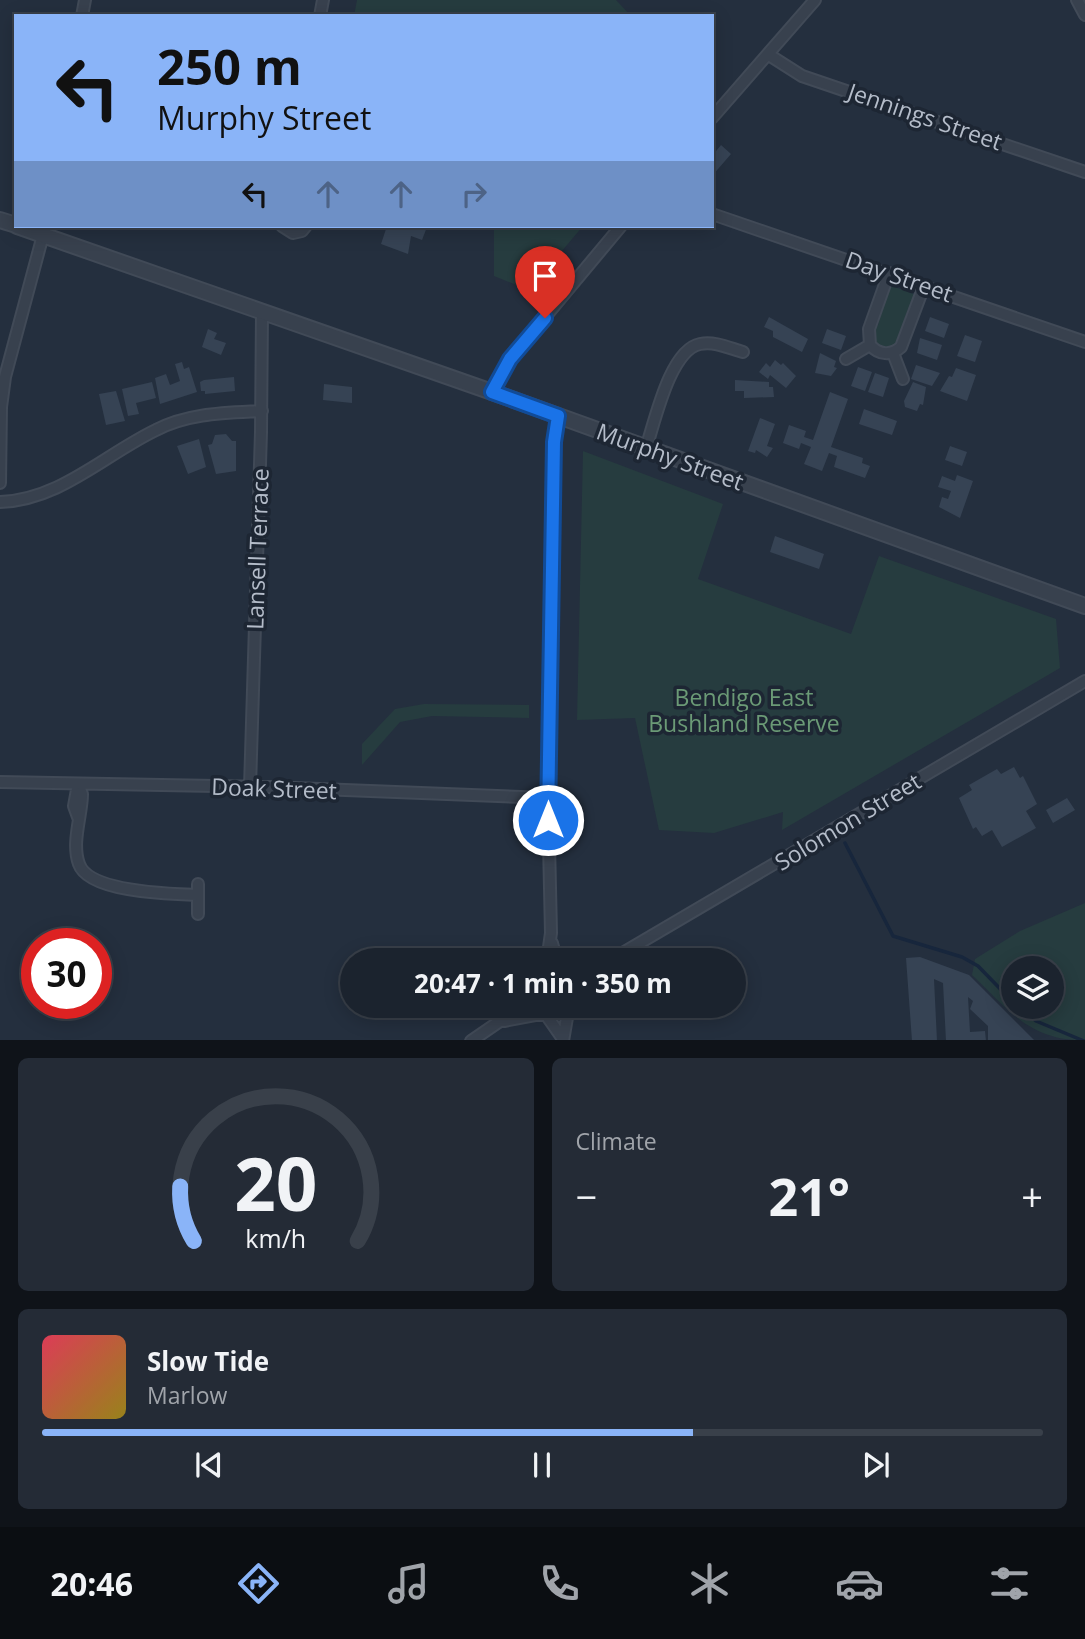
<!DOCTYPE html>
<html lang="en">
<head>
<meta charset="utf-8">
<style>
	body { margin:0; font-family:"Open Sans",sans-serif; background:#242b36; color:#f1f3f6; height:100vh; display:flex; flex-direction:column; font-size:26px; white-space:nowrap }
	* { box-sizing:border-box; margin:0 }
	p { font-size:23px; color:#a0a4aa }
	.icon { flex:none; width:38px; height:38px; fill:none; stroke:currentColor; stroke-width:2; stroke-linecap:round; stroke-linejoin:round }
	.map { position:relative; height:1040px; overflow:hidden }
	.details { display:flex; flex-direction:column; gap:18px; padding:18px; background:#0f1319; flex:1 }
	.details>* { flex:none }
	.hud { position:absolute; left:14px; top:14px; width:700px; height:214px; border-radius:0px; box-shadow:0 4px 18px #0003,0 0 0 2px #39404a; background:#8ab4f8; color:#111; overflow:hidden }
	.tools { position:absolute; left:1001px; top:956px; display:grid; gap:14px }
	.tools a { display:grid; place-items:center; width:63px; height:63px; border-radius:50%; background:#1b232e; box-shadow:0 4px 18px #0003,0 0 0 2px #39404a; font-size:35px }
	.speed { position:absolute; left:21px; top:928px; display:flex; gap:14px; font-size:35px; font-weight:700; text-align:center }
	.speed>* { display:grid; place-content:center; width:91px; height:91px; border-radius:50%; background:#1b232e; box-shadow:0 4px 18px #0003,0 0 0 2px #39404a; line-height:1 }
	.speed .limit { border:10px solid #d22; background:#fff; color:#111 }
	.pin { position:absolute; display:grid; place-items:center; width:60px; height:60px; color:#fff; margin:-72px -30px; border-radius:50% 50% 50% 0; rotate:-45deg; box-shadow:0 0 7px #0007 }
	.pin .icon { rotate:45deg }
	.me { position:absolute; width:77px; margin:-38px; rotate:0deg; stroke-linejoin:round; filter:drop-shadow(0 0 5px #0008) }
	.turn { display:flex; align-items:center; gap:24px; height:147px; padding:0 28px; font-size:32px }
	.turn .icon { width:91px; height:91px; stroke-width:2.5 }
	.turn b { display:block; font-size:49px; line-height:60px }
	.lanes { display:flex; align-items:center; height:66px; padding:0 28px; background:#0003; justify-content:center; gap:35px; direction:ltr }
	.lanes .off { opacity:.35 }
	.big { font-size:52px; font-weight:700; line-height:1.1 }
	.details .card { flex:1; display:flex; flex-direction:column; justify-content:center; gap:10px; min-width:0; padding:0 24px; border-radius:10px; background:#242b36 }
	.details .dial { align-items:center; gap:0 }
	.dial svg { height:182px; overflow:visible; fill:none; stroke:#39404a; stroke-width:7; stroke-linecap:round; text-anchor:middle }
	.dial text { fill:#f1f3f6; stroke:none }
	.song { display:flex; align-items:center; gap:21px }
	.cover { width:84px; height:84px; border-radius:10px; background:linear-gradient(135deg,hsl(350 70% 55%),hsl(50 70% 35%)) }
	.played { height:7px; border-radius:4px; background:linear-gradient(90deg,#8ab4f8 65%,#39404a 65%) }
	.keys { display:flex; justify-content:space-around; direction:ltr }
	.heat { display:flex; justify-content:space-between; align-items:center; font-size:38px; direction:ltr }
	.details .tiles { flex:1; display:grid; gap:18px; grid-template-columns:1fr 1fr }
	.card:last-child { grid-column:span 2 }
	.trip { position:absolute; left:340px; top:948px; width:406px; height:70px; border-radius:35px; background:#1b232e; box-shadow:0 4px 18px #0003,0 0 0 2px #39404a; font-weight:700; line-height:70px; text-align:center }
	.tab-bar { display:flex; height:112px; justify-content:space-around; align-items:center; background:#0b0e12; color:#a0a4aa }
	.tab-bar .icon { width:49px; height:49px }
	.tab-bar .current { color:#8ab4f8 }
	.tab-bar b { font-size:32px; color:#f1f3f6 }
	.map>svg:first-child { display:block }
</style>
</head>
<body>
<div class="map">
<svg width="1085" height="1041" viewBox="0 0 1085 1041">
	<rect width="100%" height="100%" fill="#242f3e"/>
	<!-- green -->
	<path fill="#263c3f" fill-rule="evenodd" d="M357,0H616L631,16H354Z
		M494,226H583L529,290L494,276Z
		M892,286L914,294L915,303L908,309L900,333L902,338L897,345L885,349L875,343L873,327L878,325C882,313 882,292 892,286Z
		M583,451L723,504L698,579L851,634L879,556L1056,619L1060,668L782,830L783,812L714,833L659,830L635,718L577,720Z
		M424,704L529,705V718L432,716L400,722L362,765V744L395,709Z
		M1085,903V1040C1030,1041 1009,1010 972,975L975,959L1020,931ZM1013,968H1052V1006H1013Z"/>
	<g fill="none" stroke-linecap="round" stroke-linejoin="round">
		<!-- stream -->
		<path stroke="#17263c" stroke-width="3.5" d="M845,843L893,936L962,957L978,966L1013,1002
			M1018,1006L1036,1021L1084,1041"/>
	</g>
	<!-- building -->
	<path fill="#364354" d="M721,145L731,154L712,176V156Z
		M387,226H424L427,227L422,240L411,236L408,254L381,244Z
		M769,317L808,339L802,352L773,337V331L764,327Z
		M930,317L949,324L944,338L925,331Z
		M208,329L217,333L214,339L226,343L221,355L202,347Z
		M827,329L846,336L841,350L822,343Z
		M965,335L982,341L975,362L957,356Z
		M920,338L942,345L937,360L917,353Z
		M820,353L836,361L834,367L837,368L831,376L815,373Z
		M775,360L781,365L783,363L796,376L786,388L770,375L768,379L759,372L766,363L770,367Z
		M182,362L184,369L189,367L197,392L160,404L155,378L166,374L170,385L180,381L175,364Z
		M916,365L940,373L932,386L911,379Z
		M858,367L872,372L865,391L851,386Z
		M956,368L976,375L967,401L940,391L949,376L952,377Z
		M875,373L889,378L883,397L868,392Z
		M234,377L235,391L205,394V391H201L200,382L204,380Z
		M735,380L769,382V387H773L774,397L744,398V391H735Z
		M152,382L156,398L136,403L139,414L128,416L122,389Z
		M913,382L926,387L923,405L920,404L917,411L905,407L904,401Z
		M324,384L352,387V403L323,400Z
		M116,391L125,421L106,425L99,394Z
		M830,392L848,399L831,447L863,458L862,463L870,466L865,478L834,467L837,456L829,453L822,471L804,464L811,447L801,443L799,449L783,443L789,425L806,431L804,437L813,440Z
		M864,409L897,421L892,435L859,424Z
		M760,418L775,424L767,446L773,448L767,457L756,450L755,453L748,451Z
		M226,434L232,441H236V471L216,474L208,445L212,444L215,435Z
		M199,439L206,467L188,474L177,446Z
		M950,446L967,452L962,466L945,460Z
		M957,475L973,481L960,518L939,507L942,497L948,499L951,491L938,487L942,476L955,481Z
		M775,536L824,554L819,569L770,552Z
		M1014,767L1020,778L1023,776L1037,804L1026,811L1036,828L1002,847L992,830L982,836L976,827L973,829L959,798L972,790L969,785L997,769L1001,774Z
		M1067,798L1075,810L1053,823L1046,810Z
		M920,957L969,975L1035,1041H988V1026L970,1009L973,1001L968,997L970,1032L985,1031L986,1041H946L943,983L934,979L937,1041H912L906,958Z"/>
	<g fill="none" stroke-linecap="round" stroke-linejoin="round">
		<defs>
			<path id="minor" d="M1077,0L1085,15
				M82,16L85,0
				M320,16L323,0
				M769,55L802,76L1085,172
				M712,118L815,0
				M712,214L1085,342
				M282,226L293,233L302,231L306,226
				M889,273L869,329L870,345C879,355 891,356 901,347L924,286
				M893,353L903,379
				M846,359L870,345
				M492,392L510,359L621,226
				M646,448C655,421 670,350 700,344C715,341 729,348 743,352
				M0,483L1,407L5,377L43,235
				M0,502C60,500 104,455 156,430C189,413 225,413 262,411
				M0,782L269,787L548,798
				M78,784L82,794C82,815 71,843 79,864C89,893 173,894 198,895
				M250,787L261,432L262,312
				M78,817L74,806L78,784
				M198,884V914
				M552,943L557,961
				M547,961L551,933L548,798L552,495L554,435L558,416
				M609,961L1085,681
				M542,1009L563,1039
				M504,1021L546,1013
				M471,1041L522,1006
				M563,1041L569,1006"/>
			<path id="tertiary" d="M0,220L16,225
				M17,226L492,392L1085,606"/>
		</defs>
		<!-- minor casing -->
		<use href="#minor" stroke="#414a57" stroke-width="14"/>
		<!-- tertiary casing -->
		<use href="#tertiary" stroke="#414a57" stroke-width="18"/>
		<!-- minor -->
		<use href="#minor" stroke="#38414e" stroke-width="10"/>
		<!-- tertiary -->
		<use href="#tertiary" stroke="#38414e" stroke-width="14"/>
	</g>
	<g fill="none" stroke-linecap="round" stroke-linejoin="round">
		<defs>
			<path id="route" d="M545,318L510,359L492,392L558,416L554,442L548,820"/>
		</defs>
		<!-- route casing -->
		<use href="#route" stroke="#114b97" stroke-width="18"/>
		<!-- route -->
		<use href="#route" stroke="#1a73e8" stroke-width="12"/>
	</g>
	<g text-anchor="middle" stroke-width="7" stroke-linejoin="round" paint-order="stroke">
		<!-- street labels -->
		<g font-size="23" fill="#b4bcc9" stroke="#1d2633">
			<text transform="translate(925 117) rotate(19)" y="8">Jennings Street</text>
			<text transform="translate(899 277) rotate(19)" y="8">Day Street</text>
			<text transform="translate(670 457) rotate(20)" y="8">Murphy Street</text>
			<text transform="translate(258 549) rotate(-88)" y="8">Lansell Terrace</text>
			<text transform="translate(274 789) rotate(2)" y="8">Doak Street</text>
			<text transform="translate(848 822) rotate(-31)" y="8">Solomon Street</text>
		</g>
		<!-- park labels -->
		<g font-size="23" fill="#6b9a76" stroke="#1d2633">
			<text x="744" y="706">Bendigo East<tspan x="744" dy="26">Bushland Reserve</tspan></text>
		</g>
	</g>
</svg>
<div class="tools">
<a><svg class="icon" aria-label="layers" viewBox="0 0 24 24"><path d="M12 4l9 5-9 5-9-5zM3 14l9 5 9-5"/></svg></a>
</div>
<div class="speed"><div class="limit">30</div></div>
<div class="pin" style="left:545px;top:318px;background:#d93025"><svg class="icon" aria-label="arrive" viewBox="0 0 24 24"><path d="M6 21V4h12l-3 4 3 4H6"/></svg></div>
<svg class="me" style="left:548px;top:820px" viewBox="-20 -20 40 40"><circle r="17" fill="#1a73e8" stroke="#fff" stroke-width="3"/><path d="M0-11L8 9 0 5-8 9z" fill="#fff"/></svg>
<div class="trip">20:47 · 1 min · 350 m</div>
<div class="hud">
<div class="turn"><svg class="icon" aria-label="left" viewBox="0 0 24 24"><path d="M17 20v-9H6M10 6l-5 5 5 5"/></svg><div><b>250 m</b>Murphy Street</div></div>
<div class="lanes"><svg class="icon" aria-label="left" viewBox="0 0 24 24"><path d="M17 20v-9H6M10 6l-5 5 5 5"/></svg><svg class="icon off" aria-label="ahead" viewBox="0 0 24 24"><path d="M12 20V5M6 11l6-6 6 6"/></svg><svg class="icon off" aria-label="ahead" viewBox="0 0 24 24"><path d="M12 20V5M6 11l6-6 6 6"/></svg><svg class="icon off" aria-label="right" viewBox="0 0 24 24"><path d="M7 20v-9h11M14 6l5 5-5 5"/></svg></div>
</div>
</div>
<section class="details">
<div class="tiles">
<div class="card dial"><svg viewBox="0 0 100 80">
<path d="M14 69A42 42 0 1 1 86 69"/>
<path d="M14 69A42 42 0 0 1 8 45" stroke="#8ab4f8"/>
<text x="50" y="56" font-size="32" font-weight="700">20</text>
<text x="50" y="72" font-size="11">km/h</text>
</svg></div>
<div class="card"><p>Climate</p>
<div class="heat"><a>−</a><b class="big">21°</b><a>+</a></div>
</div>
<div class="card">
<div class="song"><i class="cover"></i><div><b>Slow Tide</b><p>Marlow</p></div></div>
<div class="played"></div>
<div class="keys"><svg class="icon" aria-label="previous" viewBox="0 0 24 24"><path d="M18 5L8 12l10 7zM5 5v14"/></svg><svg class="icon" aria-label="pause" viewBox="0 0 24 24"><path d="M8 5v14M16 5v14"/></svg><svg class="icon" aria-label="next" viewBox="0 0 24 24"><path d="M6 5l10 7-10 7zM19 5v14"/></svg></div>
</div>
</div>
</section>
<nav class="tab-bar">
<b>20:46</b>
<svg class="icon current" aria-label="directions" viewBox="0 0 24 24"><path d="M12 3l9 9-9 9-9-9zM9 14v-3h6M13 9l2 2-2 2"/></svg>
<svg class="icon" aria-label="music" viewBox="0 0 24 24"><path d="M9 18V5l10-2v13"/><circle cx="6" cy="18" r="3"/><circle cx="16" cy="16" r="3"/></svg>
<svg class="icon" aria-label="phone" viewBox="0 0 24 24"><path d="M5 4h4l2 5-3 2q2 4 5 5l2-3 5 2v4C11 20 4 13 5 4z"/></svg>
<svg class="icon" aria-label="climate" viewBox="0 0 24 24"><path d="M12 3v18M4 7l16 10M4 17L20 7"/></svg>
<svg class="icon" aria-label="car" viewBox="0 0 24 24"><path d="M5 17H2v-5l4-1 3-4h7l3 4 3 1v5h-3M9 17h6M6 11h13"/><circle cx="7" cy="17" r="2"/><circle cx="17" cy="17" r="2"/></svg>
<svg class="icon" aria-label="filters" viewBox="0 0 24 24"><path d="M4 7h16M4 17h16"/><circle cx="9" cy="7" r="2"/><circle cx="15" cy="17" r="2"/></svg>
</nav>
</body>
</html>
